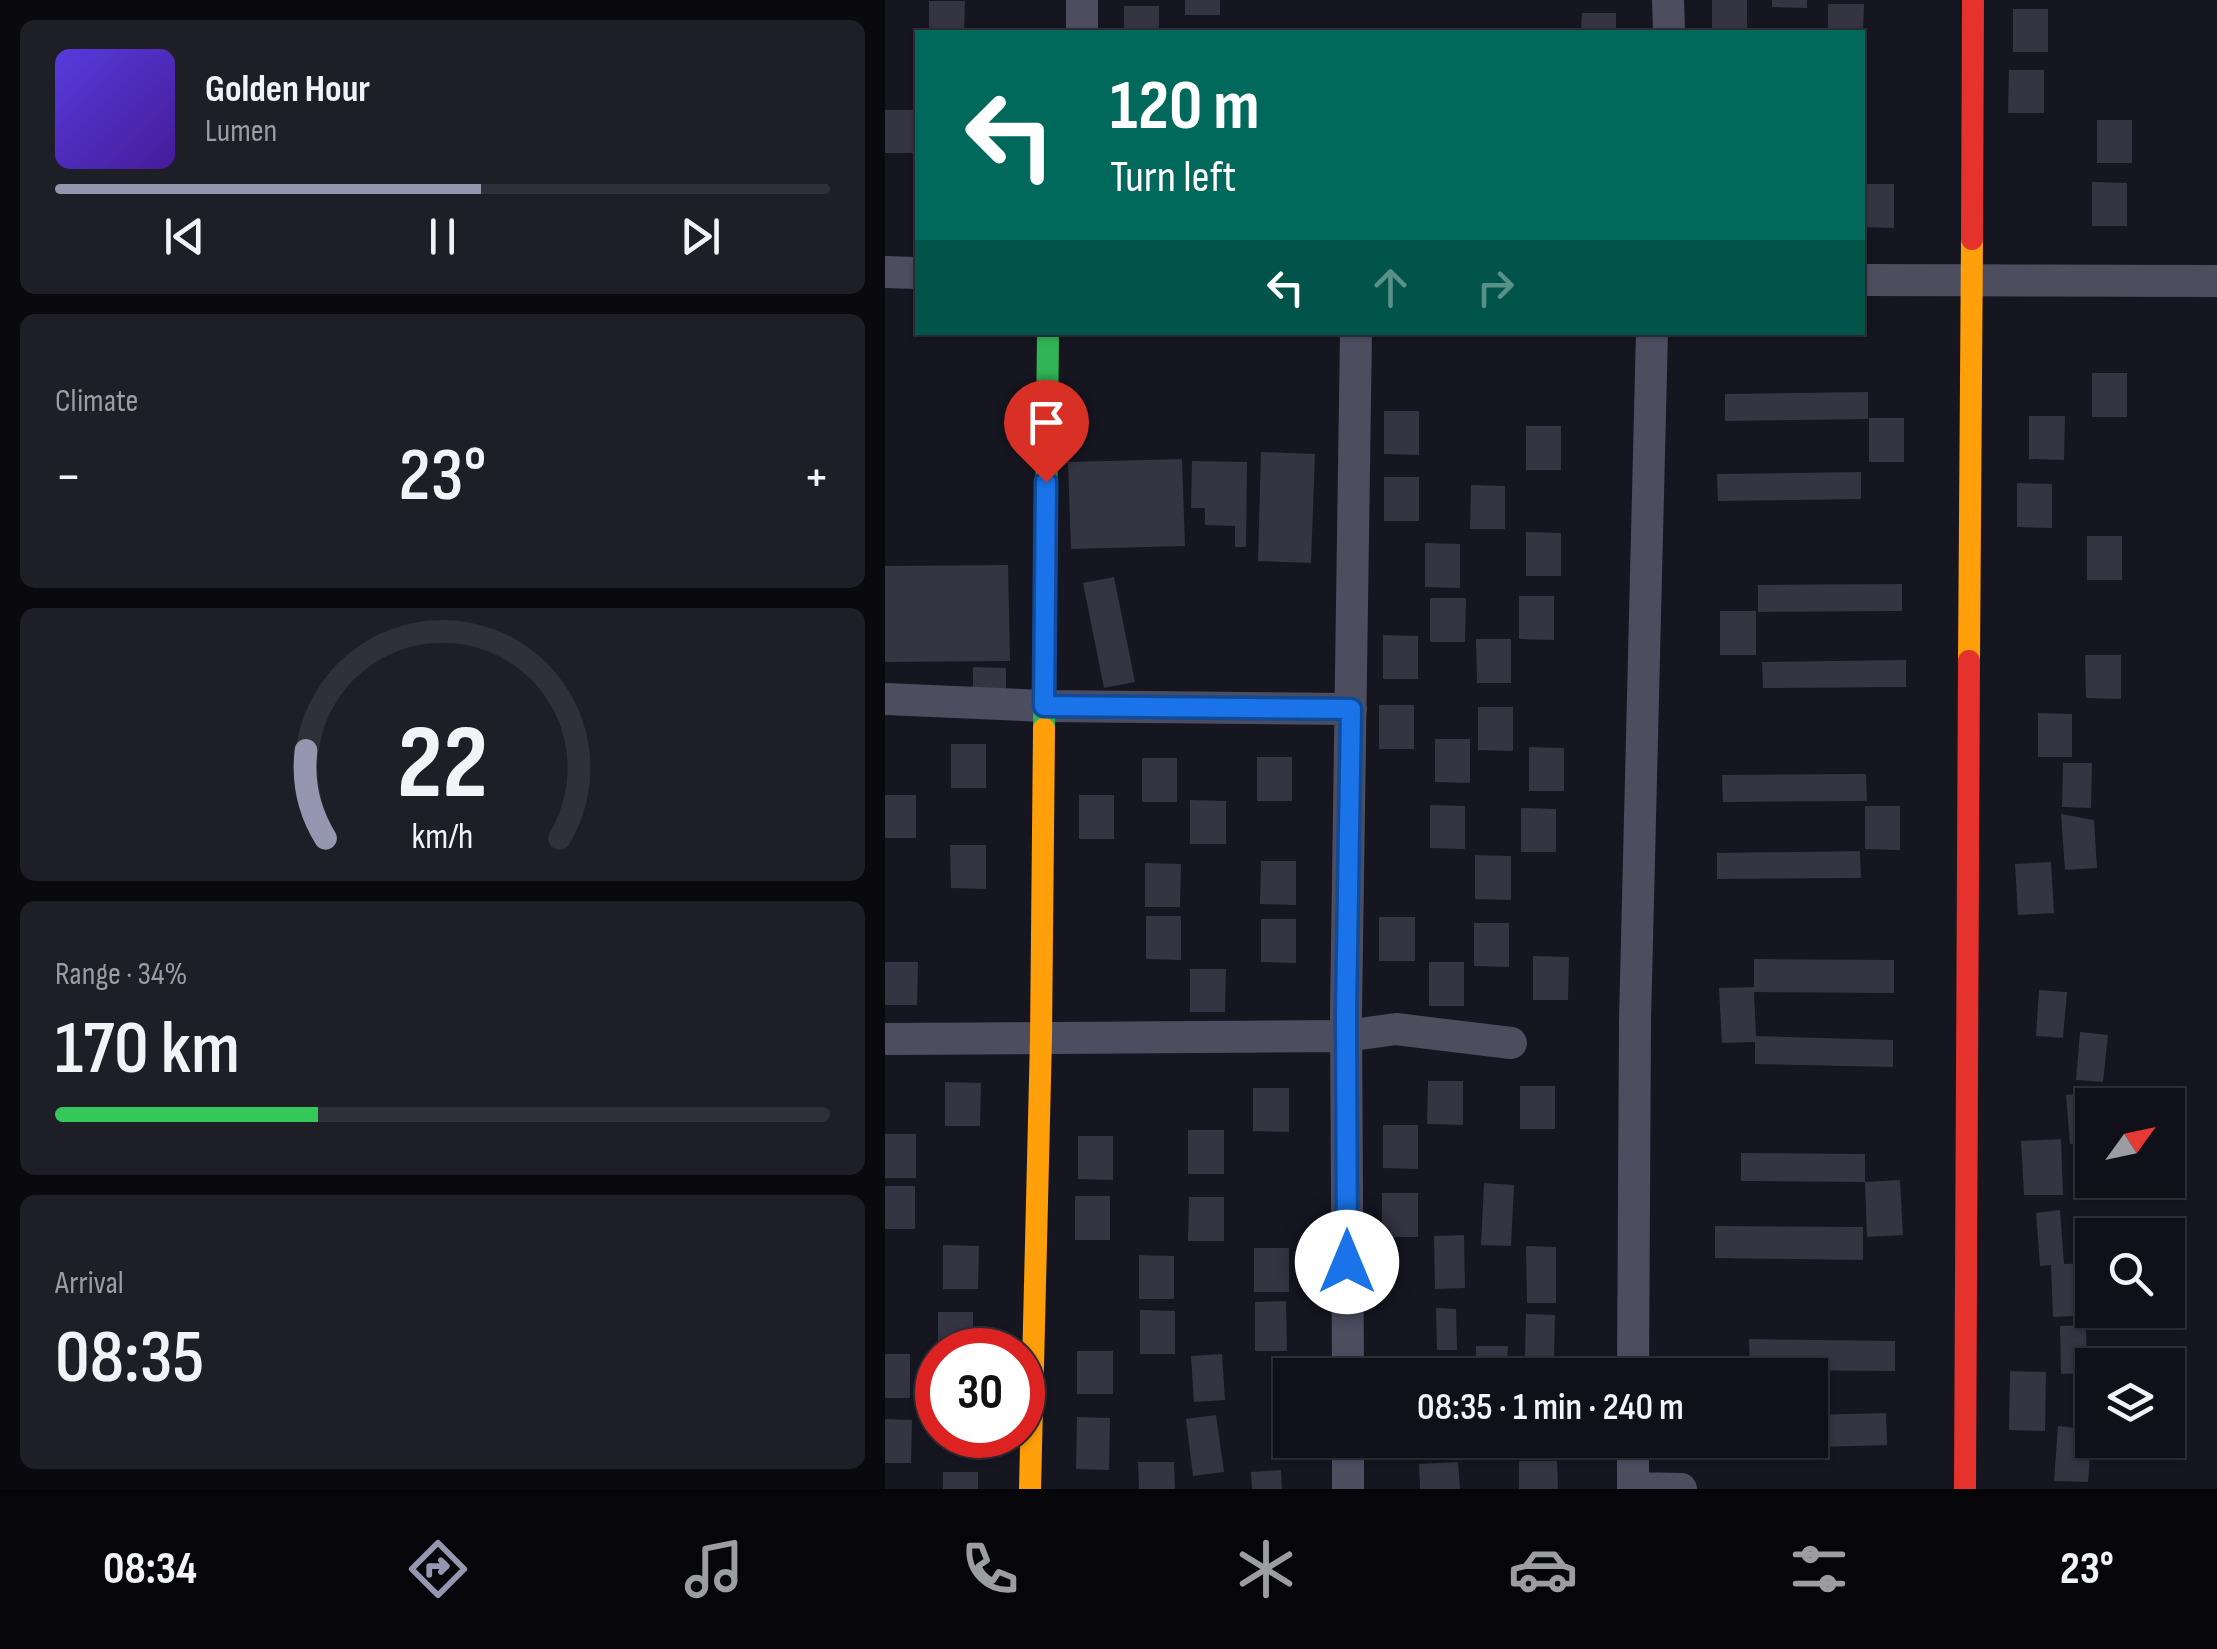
<!DOCTYPE html>
<html lang="en">
<head>
<meta charset="utf-8">
<style>
	body { margin:0; font-family:"Sofia Sans Condensed",sans-serif; background:#1e1e26; color:#f1f3f6; height:100vh; display:flex; flex-direction:column; font-size:38px; white-space:nowrap }
	* { box-sizing:border-box; margin:0 }
	p { font-size:32px; color:#9c9da2 }
	.icon { flex:none; width:55px; height:55px; fill:none; stroke:currentColor; stroke-width:2; stroke-linecap:round; stroke-linejoin:round }
	.map { position:relative; flex:1; overflow:hidden }
	.panel { display:flex; flex-direction:column; gap:20px; padding:20px; background:#09090e; width:885px }
	.panel>* { flex:none }
	.hud { position:absolute; left:30px; top:30px; width:950px; height:305px; border-radius:0px; box-shadow:0 2px 8px #0004,0 0 0 2px #303038; background:#00695c; color:#fff; overflow:hidden }
	.needle { width:65px; rotate:57deg }
	.buttons { position:absolute; left:1190px; top:1088px; display:grid; gap:20px }
	.buttons a { display:grid; place-items:center; width:110px; height:110px; border-radius:0px; background:#101019; box-shadow:0 2px 8px #0004,0 0 0 2px #303038; font-size:50px }
	.speed { position:absolute; left:30px; top:1328px; display:flex; gap:20px; font-size:50px; font-weight:700; text-align:center }
	.speed>* { display:grid; place-content:center; width:130px; height:130px; border-radius:50%; background:#101019; box-shadow:0 2px 8px #0004,0 0 0 2px #303038; line-height:1 }
	.speed .limit { border:15px solid #d22; background:#fff; color:#111 }
	.pin { position:absolute; display:grid; place-items:center; width:85px; height:85px; color:#fff; margin:-102px -42px; border-radius:50% 50% 50% 0; rotate:-45deg; box-shadow:0 0 10px #0007 }
	.pin .icon { rotate:45deg }
	.me { position:absolute; width:110px; margin:-55px; rotate:0deg; stroke-linejoin:round; filter:drop-shadow(0 0 8px #0008) }
	.turn { display:flex; align-items:center; gap:35px; height:210px; padding:0 30px; font-size:45px }
	.turn .icon { width:130px; height:130px; stroke-width:2.5 }
	.turn b { display:block; font-size:70px; line-height:85px }
	.lanes { display:flex; align-items:center; height:95px; padding:0 30px; background:#0003; justify-content:center; gap:50px; direction:ltr }
	.lanes .off { opacity:.35 }
	.big { font-size:75px; font-weight:600; line-height:1.1 }
	.panel .tile { flex:1; display:flex; flex-direction:column; justify-content:center; gap:15px; min-width:0; padding:0 35px; border-radius:15px; background:#1e1e26 }
	.panel .dial { align-items:center; gap:0 }
	.dial svg { height:260px; overflow:visible; fill:none; stroke:#303038; stroke-width:7; stroke-linecap:round; text-anchor:middle }
	.dial text { fill:#f1f3f6; stroke:none }
	.song { display:flex; align-items:center; gap:30px }
	.cover { width:120px; height:120px; border-radius:15px; background:linear-gradient(135deg,hsl(250 70% 55%),hsl(260 70% 35%)) }
	.played { height:10px; border-radius:5px; background:linear-gradient(90deg,#9596af 55%,#303038 55%) }
	.keys { display:flex; justify-content:space-around; direction:ltr }
	.heat { display:flex; justify-content:space-between; align-items:center; font-size:55px; direction:ltr }
	.charge { height:15px; border-radius:8px; background:linear-gradient(90deg,#34c759 34%,#303038 0) }
	.trip { position:absolute; left:388px; top:1358px; width:555px; height:100px; border-radius:0px; background:#101019; box-shadow:0 2px 8px #0004,0 0 0 2px #303038; font-weight:600; line-height:100px; text-align:center }
	.dock { display:flex; height:160px; justify-content:space-around; align-items:center; background:#06060a; color:#9c9da2 }
	.dock .icon { width:70px; height:70px }
	.dock .on { color:#9596af }
	.dock b { font-size:45px; color:#f1f3f6 }
	main { display:flex; flex:1; min-height:0 }
	.map>svg:first-child { display:block }
</style>
</head>
<body>
<main>
<section class="panel">
<div class="tile">
<div class="song"><i class="cover"></i><div><b>Golden Hour</b><p>Lumen</p></div></div>
<div class="played"></div>
<div class="keys"><svg class="icon" aria-label="previous" viewBox="0 0 24 24"><path d="M18 5L8 12l10 7zM5 5v14"/></svg><svg class="icon" aria-label="pause" viewBox="0 0 24 24"><path d="M8 5v14M16 5v14"/></svg><svg class="icon" aria-label="next" viewBox="0 0 24 24"><path d="M6 5l10 7-10 7zM19 5v14"/></svg></div>
</div>
<div class="tile"><p>Climate</p>
<div class="heat"><a>−</a><b class="big">23°</b><a>+</a></div>
</div>
<div class="tile dial"><svg viewBox="0 0 100 80">
<path d="M14 69A42 42 0 1 1 86 69"/>
<path d="M14 69A42 42 0 0 1 8 42" stroke="#9596af"/>
<text x="50" y="56" font-size="32" font-weight="700">22</text>
<text x="50" y="72" font-size="11">km/h</text>
</svg></div>
<div class="tile"><p>Range · 34%</p><b class="big">170 km</b><div class="charge"></div></div>
<div class="tile"><p>Arrival</p><b class="big">08:35</b></div>
</section>
<div class="map">
<svg width="1332" height="1489" viewBox="0 0 1332 1489">
	<rect width="100%" height="100%" fill="#161621"/>
	<!-- building -->
	<path fill="#343442" d="M300,0H335V15H300Z
		M827,0H862V32H827Z
		M887,0H922V8L887,7Z
		M44,1H80L79,32H44Z
		M943,4H979L978,32H943Z
		M239,6H274V32H239Z
		M1128,9H1163V52H1128Z
		M697,13H731V32H696Z
		M1124,70H1159V113H1123Z
		M0,110H32V153H0Z
		M1212,120H1247V163H1212Z
		M1207,182L1242,183V226H1207Z
		M978,184H1009V228L978,227Z
		M1207,373H1242V417H1207Z
		M983,392V419L840,421V394Z
		M499,411H534V455L499,454Z
		M1144,416H1180L1179,460L1144,459Z
		M984,418H1019V462H984Z
		M641,426H676V470H641Z
		M376,452L430,454L426,563L373,561Z
		M297,459L300,546L186,549L183,462Z
		M307,461L362,462L361,547H350V526L320,525V508H306Z
		M976,472V499L833,501L832,474Z
		M499,477H534V521H499Z
		M1132,483L1167,484V528L1132,527Z
		M586,485L620,486V529H585Z
		M641,532L676,533V576H641Z
		M1202,536H1237V580H1202Z
		M540,543L575,544V588L540,587Z
		M123,565L125,661L0,662V566Z
		M229,577L250,682L219,688L198,583Z
		M1017,584V611L873,612V585Z
		M634,596H669V640L634,639Z
		M545,598H581L580,642H545Z
		M835,611H871V655H835Z
		M498,635L533,636V679H498Z
		M591,639H626V683H592Z
		M1200,655H1236V699L1201,698Z
		M1021,660V687L878,688L877,662Z
		M88,667L121,668V698L88,697Z
		M494,705H529V749H494Z
		M593,707H628V751L593,750Z
		M1153,713L1187,714V757H1153Z
		M550,739H585V783L550,782Z
		M66,744H101V788H66Z
		M644,747L679,748V791H644Z
		M372,757H407V801H372Z
		M257,758H292V802H257Z
		M1178,763H1207L1206,808L1177,807Z
		M981,774L982,801L838,802L837,775Z
		M0,795H31V838H0Z
		M194,795H229V839H194Z
		M305,800L341,801V844H305Z
		M545,805L580,806V849L545,848Z
		M980,806H1015V850L980,849Z
		M636,808L671,809V852H636Z
		M1176,814L1209,820L1212,868L1180,870Z
		M65,845H101V889L66,888Z
		M975,851L976,878L832,879V853Z
		M590,855L626,856V900L590,899Z
		M376,861H411V905L375,904Z
		M1166,862L1169,913L1133,915L1130,864Z
		M260,863L296,864L295,907H260Z
		M261,916H296V960L261,959Z
		M494,917H530V961H494Z
		M376,919H411V963L376,962Z
		M589,923H624V967L589,966Z
		M648,956L684,957L683,1000H648Z
		M869,959L1009,960V993L869,992L871,1036L1008,1040V1067L870,1064V1042L837,1043L834,988L869,987Z
		M0,962H33L32,1005H0Z
		M544,962H579V1006H544Z
		M305,969H341L340,1012H305Z
		M1154,990L1182,992L1178,1038L1151,1036Z
		M1195,1032L1223,1035L1218,1082L1191,1080Z
		M543,1081H578V1125L542,1124Z
		M60,1082L96,1083L95,1126H60Z
		M635,1086H670V1129H635Z
		M368,1088H404V1132L368,1131Z
		M1205,1093L1208,1142L1185,1144L1181,1095Z
		M498,1125H533V1169L498,1168Z
		M303,1130H339V1174H303Z
		M0,1134H31V1178H0Z
		M193,1136H228V1180L193,1179Z
		M1176,1139L1178,1195H1139L1136,1141Z
		M856,1153L980,1154V1182L856,1181Z
		M1015,1180L1018,1235L982,1237L980,1182Z
		M599,1183L629,1185L626,1246L596,1245Z
		M0,1186H30V1229H0Z
		M497,1193H533V1237H497Z
		M190,1196H225V1240H190Z
		M304,1197H339V1241H303Z
		M1175,1210L1179,1264L1204,1263L1207,1315L1168,1317L1166,1265L1155,1266L1151,1213Z
		M830,1226L978,1227V1260L830,1258Z
		M579,1235L580,1288L550,1289L549,1236Z
		M58,1245L94,1246L93,1289H58Z
		M641,1246L671,1247V1303H642Z
		M369,1248H404V1292H369Z
		M254,1255L289,1256V1299H254Z
		M401,1301L402,1351H370V1302Z
		M551,1308L571,1309L572,1350H552Z
		M255,1310L290,1311V1354H255Z
		M53,1312H88V1350H53Z
		M641,1314L670,1315L669,1357L640,1356Z
		M1201,1325L1202,1373L1176,1374L1175,1326Z
		M864,1339L1010,1341V1371L865,1370Z
		M591,1346H623L621,1375H591Z
		M192,1351H228V1394H192Z
		M0,1354H25V1398H0Z
		M337,1354L340,1400L309,1402L306,1356Z
		M1125,1371L1161,1372L1160,1431L1124,1430Z
		M1001,1413L1002,1445L865,1449V1440H925V1415Z
		M331,1415L339,1472L308,1476L301,1419Z
		M192,1417L225,1418L224,1470L191,1469Z
		M0,1419L27,1420L26,1463H0Z
		M1173,1426L1207,1430L1203,1482L1169,1481Z
		M592,1440H620L621,1449L593,1450Z
		M634,1461H672L673,1489H634Z
		M253,1462H289L290,1489H254Z
		M573,1462L575,1489H535L534,1464Z
		M396,1470L397,1489H367L366,1472Z
		M58,1472H93V1489H58Z"/>
	<g fill="none" stroke-linecap="round" stroke-linejoin="round">
		<!-- street -->
		<path stroke="#4c4e60" stroke-width="32" d="M197,0V32
			M783,0L784,32
			M0,272L32,273
			M978,280L1332,281
			M0,699L159,706L466,709
			M0,1039L461,1036L511,1029L626,1043
			M463,1375L461,1013L471,332
			M748,1375L750,1021L767,332
			M463,1440V1489
			M748,1488L796,1489
			M748,1489V1440"/>
		<!-- fast -->
		<path stroke="#30b455" stroke-width="22" d="M159,729L163,332"/>
		<!-- slow -->
		<path stroke="#ff9f0a" stroke-width="22" d="M1084,661L1087,239
			M145,1489L156,1038L159,729"/>
		<!-- jam -->
		<path stroke="#e5322d" stroke-width="22" d="M1087,239L1088,0
			M1080,1489L1084,661"/>
	</g>
	<g fill="none" stroke-linecap="round" stroke-linejoin="round">
		<defs>
			<path id="route" d="M161,482L159,706L466,709L461,1013L462,1262"/>
		</defs>
		<!-- route casing -->
		<use href="#route" stroke="#114b97" stroke-width="25"/>
		<!-- route -->
		<use href="#route" stroke="#1a73e8" stroke-width="18"/>
	</g>
</svg>
<div class="buttons">
<a><svg class="needle" viewBox="-14 -14 28 28"><path d="M0-13l5 13h-10z" fill="#e53935"/><path d="M0 13l5-13h-10z" fill="#9c9da2"/></svg></a>
<a><svg class="icon" aria-label="search" viewBox="0 0 24 24"><circle cx="10" cy="10" r="6"/><path d="M15 15l6 6"/></svg></a>
<a><svg class="icon" aria-label="layers" viewBox="0 0 24 24"><path d="M12 4l9 5-9 5-9-5zM3 14l9 5 9-5"/></svg></a>
</div>
<div class="speed"><div class="limit">30</div></div>
<div class="pin" style="left:161px;top:482px;background:#d93025"><svg class="icon" aria-label="arrive" viewBox="0 0 24 24"><path d="M6 21V4h12l-3 4 3 4H6"/></svg></div>
<svg class="me" style="left:462px;top:1262px" viewBox="-20 -20 40 40"><circle r="19" fill="#fff"/><path d="M0-13L10 11 0 6-10 11z" fill="#1a73e8"/></svg>
<div class="trip">08:35 · 1 min · 240 m</div>
<div class="hud">
<div class="turn"><svg class="icon" aria-label="left" viewBox="0 0 24 24"><path d="M17 20v-9H6M10 6l-5 5 5 5"/></svg><div><b>120 m</b>Turn left</div></div>
<div class="lanes"><svg class="icon" aria-label="left" viewBox="0 0 24 24"><path d="M17 20v-9H6M10 6l-5 5 5 5"/></svg><svg class="icon off" aria-label="ahead" viewBox="0 0 24 24"><path d="M12 20V5M6 11l6-6 6 6"/></svg><svg class="icon off" aria-label="right" viewBox="0 0 24 24"><path d="M7 20v-9h11M14 6l5 5-5 5"/></svg></div>
</div>
</div>
</main>
<nav class="dock">
<b>08:34</b>
<svg class="icon on" aria-label="directions" viewBox="0 0 24 24"><path d="M12 3l9 9-9 9-9-9zM9 14v-3h6M13 9l2 2-2 2"/></svg>
<svg class="icon" aria-label="music" viewBox="0 0 24 24"><path d="M9 18V5l10-2v13"/><circle cx="6" cy="18" r="3"/><circle cx="16" cy="16" r="3"/></svg>
<svg class="icon" aria-label="phone" viewBox="0 0 24 24"><path d="M5 4h4l2 5-3 2q2 4 5 5l2-3 5 2v4C11 20 4 13 5 4z"/></svg>
<svg class="icon" aria-label="climate" viewBox="0 0 24 24"><path d="M12 3v18M4 7l16 10M4 17L20 7"/></svg>
<svg class="icon" aria-label="car" viewBox="0 0 24 24"><path d="M5 17H2v-5l4-1 3-4h7l3 4 3 1v5h-3M9 17h6M6 11h13"/><circle cx="7" cy="17" r="2"/><circle cx="17" cy="17" r="2"/></svg>
<svg class="icon" aria-label="filters" viewBox="0 0 24 24"><path d="M4 7h16M4 17h16"/><circle cx="9" cy="7" r="2"/><circle cx="15" cy="17" r="2"/></svg>
<b>23°</b>
</nav>
</body>
</html>
